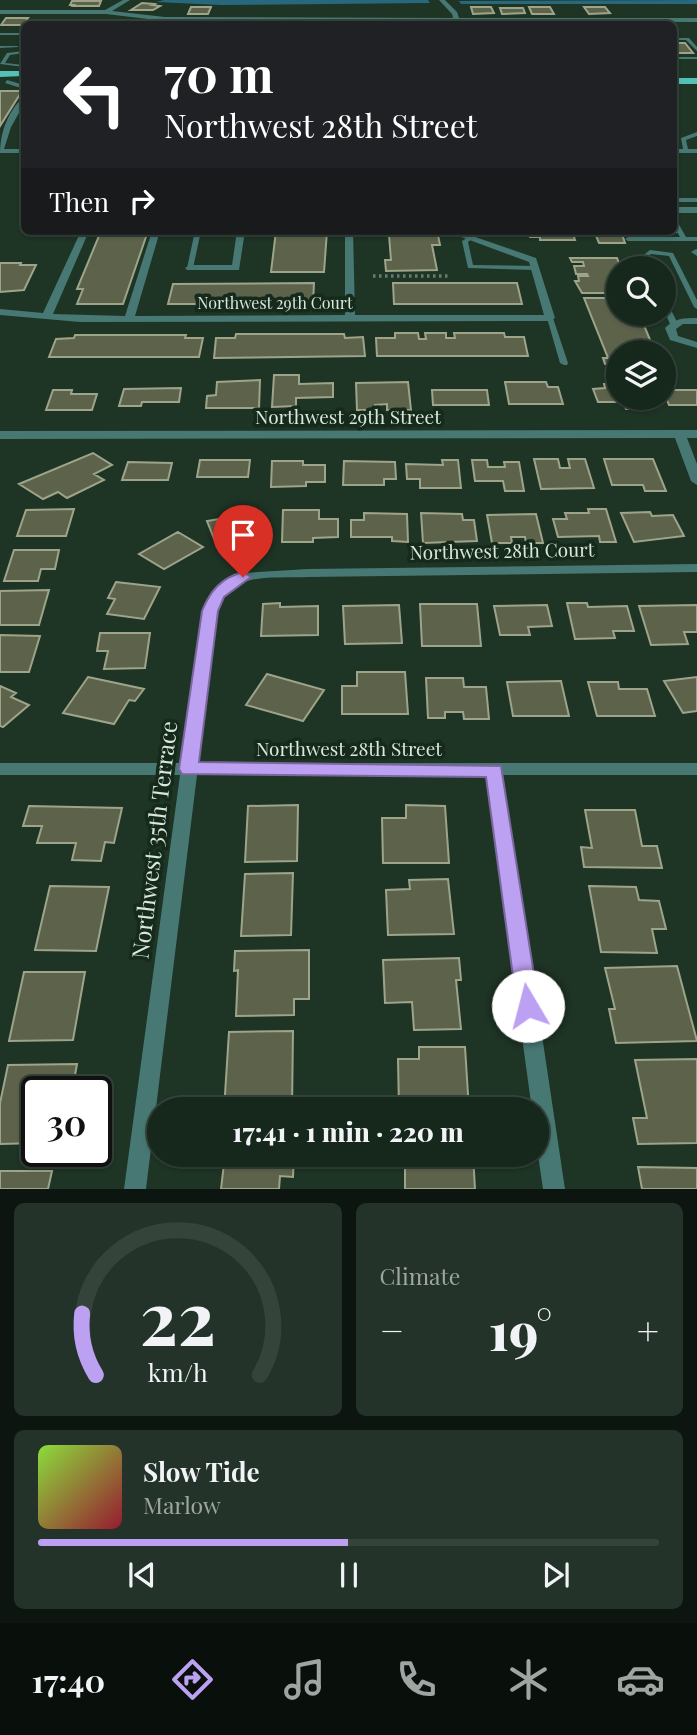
<!DOCTYPE html>
<html lang="en">
<head>
<meta charset="utf-8">
<style>
	body { margin:0; font-family:"Playfair Display",serif; background:#233329; color:#f1f3f6; height:100vh; display:flex; flex-direction:column; font-size:26px; white-space:nowrap }
	* { box-sizing:border-box; margin:0 }
	p { font-size:23px; color:#9ea5a3 }
	.icon { flex:none; width:38px; height:38px; fill:none; stroke:currentColor; stroke-width:2; stroke-linecap:round; stroke-linejoin:round }
	.map { position:relative; height:1189px; overflow:hidden }
	.drawer { display:flex; flex-direction:column; gap:14px; padding:14px; background:#0c150f; flex:1 }
	.drawer>* { flex:none }
	.banner { position:absolute; left:21px; top:21px; width:656px; height:214px; border-radius:10px; box-shadow:0 2px 5px #0004,0 0 0 2px #35443b; background:#202124; color:#fff; overflow:hidden }
	.tools { position:absolute; left:606px; top:256px; display:grid; gap:14px }
	.tools a { display:grid; place-items:center; width:70px; height:70px; border-radius:50%; background:#16271c; box-shadow:0 2px 5px #0004,0 0 0 2px #35443b; font-size:35px }
	.speed { position:absolute; left:21px; top:1076px; display:flex; gap:14px; font-size:35px; font-weight:700; text-align:center }
	.speed>* { display:grid; place-content:center; width:91px; height:91px; border-radius:50%; background:#16271c; box-shadow:0 2px 5px #0004,0 0 0 2px #35443b; line-height:1 }
	.speed .limit { border:4px solid #111; border-radius:10px; background:#fff; color:#111 }
	.pin { position:absolute; display:grid; place-items:center; width:60px; height:60px; color:#fff; margin:-72px -30px; border-radius:50% 50% 50% 0; rotate:-45deg; box-shadow:0 0 7px #0007 }
	.pin .icon { rotate:45deg }
	.me { position:absolute; width:77px; margin:-38px; rotate:352deg; stroke-linejoin:round; filter:drop-shadow(0 0 5px #0008) }
	.turn { display:flex; align-items:center; gap:24px; height:147px; padding:0 28px; font-size:32px }
	.turn .icon { width:91px; height:91px; stroke-width:2.5 }
	.turn b { display:block; font-size:49px; line-height:60px }
	.then { display:flex; align-items:center; height:66px; padding:0 28px; background:#0003; gap:14px; font-size:26px }
	.big { font-size:52px; font-weight:800; line-height:1.1 }
	.drawer .tile { flex:1; display:flex; flex-direction:column; justify-content:center; gap:10px; min-width:0; padding:0 24px; border-radius:10px; background:#233329 }
	.drawer .dial { align-items:center; gap:0 }
	.dial svg { height:182px; overflow:visible; fill:none; stroke:#35443b; stroke-width:7; stroke-linecap:round; text-anchor:middle }
	.dial text { fill:#f1f3f6; stroke:none }
	.song { display:flex; align-items:center; gap:21px }
	.cover { width:84px; height:84px; border-radius:10px; background:linear-gradient(135deg,hsl(90 70% 55%),hsl(350 70% 35%)) }
	.played { height:7px; border-radius:4px; background:linear-gradient(90deg,#bca0f2 50%,#35443b 50%) }
	.keys { display:flex; justify-content:space-around; direction:ltr }
	.heat { display:flex; justify-content:space-between; align-items:center; font-size:38px; direction:ltr }
	.drawer .tiles { flex:1; display:grid; gap:14px; grid-template-columns:1fr 1fr }
	.tile:last-child { grid-column:span 2 }
	.trip { position:absolute; left:147px; top:1097px; width:402px; height:70px; border-radius:35px; background:#16271c; box-shadow:0 2px 5px #0004,0 0 0 2px #35443b; font-weight:800; line-height:70px; text-align:center }
	.tabs { display:flex; height:112px; justify-content:space-around; align-items:center; background:#09100b; color:#9ea5a3 }
	.tabs .icon { width:49px; height:49px }
	.tabs .on { color:#bca0f2 }
	.tabs b { font-size:32px; color:#f1f3f6 }
	.map>svg:first-child { display:block }
</style>
</head>
<body>
<div class="map">
<svg width="697" height="1189" viewBox="0 0 697 1189">
	<rect width="100%" height="100%" fill="#1e3425"/>
	<!-- water -->
	<path fill="#28687c" d="M164,0H428L430,3L220,5L156,2Z
		M697,0V4H461L459,1Z"/>
	<!-- building -->
	<path fill="#5d634a" stroke="#9da489" stroke-width="2" d="M72,1H101L99,6H73L74,5H70Z
		M142,3L154,4L152,5L160,6L153,10H131Z
		M191,7H211L208,14H188Z
		M471,7H491L494,13L473,14Z
		M529,7H550L554,14H532Z
		M584,7H605L610,13L589,14Z
		M500,8H523L525,13L502,14Z
		M6,18H28L23,25H1Z
		M674,43H685L693,53H674Z
		M0,91H22L0,126Z
		M674,227L676,232L621,231L625,243H599L594,231H674Z
		M101,231H148L123,304H77L83,289H77Z
		M276,231H327L324,272H271Z
		M528,231H572L575,240H540V237H530Z
		M389,235H438L440,245H432L437,270L386,271L385,260H391Z
		M570,258H617L621,268H618V293H582L575,281H579L578,276H588L587,274H576L574,266H584L583,262H572Z
		M0,263H21L20,265H36L24,290L0,292Z
		M314,283L313,304H168L173,284Z
		M393,283H517L522,304H394Z
		M584,298H618V313H639L655,352H618V364H605L603,358H608Z
		M395,333H418L419,339H426L425,333H446V338H455L454,333H504L505,337H524L528,356H377L376,338H395Z
		M236,334H344L345,338L363,337L365,356L214,358L216,338H235Z
		M75,335H186L185,338H203L199,357H49L56,339L74,338Z
		M274,375H299V384L333,383V397L296,398V406L272,407Z
		M260,380L259,408H206L207,396L216,395L217,382Z
		M408,382L411,410H387V404L375,405V410H357L356,383Z
		M505,382H546L548,387H558L563,404H509Z
		M604,384H616L618,397H641L645,409H626L623,402H598L593,389L605,388Z
		M181,388L179,402H142L141,406H119L124,389Z
		M53,390H72L71,394H97L92,410H46Z
		M432,390H487L489,405H433Z
		M663,390H697V405H669Z
		M93,453L112,465L94,474L104,480L67,498L58,492L43,499L19,484Z
		M534,459H558L560,468H570L568,459H585L594,488L541,489Z
		M604,459H653L666,491H645L643,485H612Z
		M200,460H250L248,477H197Z
		M442,460H458L461,488H420V479H407L406,464L443,465Z
		M472,460H487L488,467H505L504,462H519L524,491H505L503,481H475Z
		M272,461H303V465H325V482H306V486L271,487Z
		M344,461L395,462L396,479H384V485H343Z
		M128,462L172,463L168,480H122Z
		M74,509L66,536H17L26,510Z
		M588,509H606L616,542H600L599,536L558,537L553,519H567L565,513H589Z
		M283,510H319V519H338V537L313,538V542H282Z
		M650,512L652,516L673,515L684,536L634,542L621,513Z
		M364,513L407,514L408,542L392,541V537H351V520H364Z
		M421,513L462,514L463,520H474L477,541L423,543Z
		M536,514L543,543H526L525,537H511L512,543H492L487,515Z
		M237,516L240,521L260,517L269,536L217,546L207,521Z
		M178,532L203,547L164,569L139,554Z
		M14,550H59L55,569H41L38,581H4Z
		M116,582L160,587L144,619L107,614L115,599L108,598Z
		M49,590L39,625H0V591Z
		M280,603V607L318,606V635L261,636L263,604Z
		M567,603H587L588,607L627,606L634,631H613L615,638L575,639Z
		M420,604H477L481,646H422Z
		M399,605L402,643L345,644L343,606Z
		M547,605L552,626L528,627L530,635H500L494,606Z
		M697,605V632H684L688,644L651,645L639,606Z
		M100,633H150L145,668L104,669L108,651H97Z
		M0,635L40,636L29,672H0Z
		M357,672H405L408,714H342V686H357Z
		M267,674L324,690L303,721L246,705Z
		M88,677L144,689L135,701L129,700L114,724L63,713Z
		M697,677V711L683,713L664,681Z
		M426,678H463L464,687H486L489,719H464L463,712H445V718H428Z
		M561,681L569,716H513L507,682Z
		M588,682H618L619,689H647L655,716H597Z
		M0,686L16,693L11,697L29,705L3,727L0,726Z
		M298,805L297,861L245,862L248,806Z
		M406,805L445,806L449,863H383L382,818H406Z
		M29,806L122,808L114,843L105,842L101,861L72,860L76,843H37L42,826H23Z
		M585,810H635L642,846H657L662,868L584,867L581,847L592,848Z
		M293,873L291,935L241,936L245,874Z
		M448,879L454,934L388,935L386,890L410,889L409,880Z
		M50,886L109,887L96,951L35,950Z
		M589,886L636,887L639,900L659,901L666,929H652L657,953L601,952Z
		M309,950V999H294V1015L236,1016L238,970L234,971L235,951Z
		M459,958L461,980H456L461,1029L414,1030L412,1002L385,1003L383,960Z
		M677,966L697,1041L616,1043L609,1009H615L605,968Z
		M24,972H85L73,1040L9,1041Z
		M293,1031L292,1108L224,1110L229,1032Z
		M419,1047H465L469,1110H399L398,1059H419Z
		M697,1059V1143L638,1144L633,1118H647L635,1060Z
		M77,1064L72,1092H37V1143L0,1144V1103L8,1065Z
		M225,1155H294L293,1177L280,1176L279,1189H221Z
		M405,1155H473L475,1189H405Z
		M638,1167L697,1168V1189H642Z
		M0,1171H52L48,1189H0Z"/>
	<g fill="none" stroke-linecap="round" stroke-linejoin="round">
		<!-- path -->
		<path stroke="#697b6e" stroke-width="3.5" stroke-dasharray="2.5 3.5" stroke-linecap="butt" d="M373,276H451"/>
		<!-- service -->
		<path fill="#477873" fill-rule="evenodd" d="M0,33H24V35H0Z
			M674,38H689L697,47V51L686,40H674Z
			M0,46H17L19,47L0,48Z
			M24,51V53L10,55L5,63L24,65V67L0,64L7,53Z
			M674,57H697V59H674Z
			M697,132V136L686,140L688,149H697V153H674V149H683L681,138Z
			M674,198H697V202H674Z
			M674,219L677,221L686,237H697V241H628L625,239L628,237H680L674,226Z
			M195,231H201L193,268L190,270L187,268Z
			M470,236L473,238L468,242L473,265L535,266L538,268L535,270L468,268L462,241Z
			M650,250L673,253L697,300V309L694,307L669,256L651,254L647,257L652,268H646L641,257Z
			M663,298L666,300L678,324L676,325L670,324L663,308Z
			M550,316L553,318L568,363L567,365H564L560,363L547,318Z"/>
		<!-- minor -->
		<path fill="#477873" fill-rule="evenodd" d="M123,0H130L112,11L165,17L453,18L452,14L439,0H445L457,12L459,18H697V22L460,21L461,24H455L454,21H165L106,14H0V10H105Z
			M7,80L24,85V89L5,83Z
			M24,97V104L11,127L4,149H24V153H0C0,133 8,110 24,97Z
			M674,207H697V213H674Z
			M81,231H89L53,314L125,316L152,231H160L135,316L345,315V231H353L355,315H544L529,262L445,231H458L536,258L555,318L550,321L80,322L0,315V309L43,313Z
			M237,231H245L239,270H187L185,268L190,265H232Z
			M696,249H697V256L691,252Z
			M697,318V324H683L676,329L678,336L697,342V348L670,340L665,328C675,318 684,318 697,318Z
			M697,430V438H687L697,464V485L691,481L675,438L0,439V431Z
			M697,564V572L308,577C271,579 232,570 217,611L198,763H697V775H503L565,1189H543L537,1148V1110H532L486,775H197L146,1189H124L180,775H0V763H182L203,611L211,592L225,579L243,573L308,569Z"/>
		<!-- primary -->
		<path fill="#54c1b8" fill-rule="evenodd" d="M0,71H24V76L0,77Z
			M674,78H697V84H674Z"/>
	</g>
	<!-- route -->
	<path fill="#bca0f2" stroke="#7a689d" stroke-width="2" d="M243,572L251,577L224,597L218,611L199,762L501,766L539,1006L536,1013L528,1016L520,1013L517,1006L486,777L182,774L179,769L202,611C210,591 221,578 243,572Z"/>
	<g text-anchor="middle" stroke-width="7" stroke-linejoin="round" paint-order="stroke">
		<!-- far-street labels -->
		<g font-size="16" fill="#dae7dd" stroke="#152a1b">
			<text x="275" y="309">Northwest 29th Court</text>
		</g>
		<!-- street labels -->
		<g font-size="19" fill="#dae7dd" stroke="#152a1b">
			<text x="348" y="424">Northwest 29th Street</text>
			<text transform="translate(502 551) rotate(-1)" y="7">Northwest 28th Court</text>
			<text x="349" y="756">Northwest 28th Street</text>
		</g>
		<!-- near-street labels -->
		<g font-size="23" fill="#dae7dd" stroke="#152a1b">
			<text transform="translate(155 840) rotate(-83)" y="8">Northwest 35th Terrace</text>
		</g>
	</g>
</svg>
<div class="tools">
<a><svg class="icon" aria-label="search" viewBox="0 0 24 24"><circle cx="10" cy="10" r="6"/><path d="M15 15l6 6"/></svg></a>
<a><svg class="icon" aria-label="layers" viewBox="0 0 24 24"><path d="M12 4l9 5-9 5-9-5zM3 14l9 5 9-5"/></svg></a>
</div>
<div class="speed"><div class="limit">30</div></div>
<div class="pin" style="left:243px;top:577px;background:#d93025"><svg class="icon" aria-label="arrive" viewBox="0 0 24 24"><path d="M6 21V4h12l-3 4 3 4H6"/></svg></div>
<svg class="me" style="left:528px;top:1006px" viewBox="-20 -20 40 40"><circle r="19" fill="#fff"/><path d="M0-13L10 11 0 6-10 11z" fill="#bca0f2"/></svg>
<div class="trip">17:41 · 1 min · 220 m</div>
<div class="banner">
<div class="turn"><svg class="icon" aria-label="left" viewBox="0 0 24 24"><path d="M17 20v-9H6M10 6l-5 5 5 5"/></svg><div><b>70 m</b>Northwest 28th Street</div></div>
<div class="then">Then<svg class="icon" aria-label="right" viewBox="0 0 24 24"><path d="M7 20v-9h11M14 6l5 5-5 5"/></svg></div>
</div>
</div>
<section class="drawer">
<div class="tiles">
<div class="tile dial"><svg viewBox="0 0 100 80">
<path d="M14 69A42 42 0 1 1 86 69"/>
<path d="M14 69A42 42 0 0 1 8 42" stroke="#bca0f2"/>
<text x="50" y="56" font-size="32" font-weight="700">22</text>
<text x="50" y="72" font-size="11">km/h</text>
</svg></div>
<div class="tile"><p>Climate</p>
<div class="heat"><a>−</a><b class="big">19°</b><a>+</a></div>
</div>
<div class="tile">
<div class="song"><i class="cover"></i><div><b>Slow Tide</b><p>Marlow</p></div></div>
<div class="played"></div>
<div class="keys"><svg class="icon" aria-label="previous" viewBox="0 0 24 24"><path d="M18 5L8 12l10 7zM5 5v14"/></svg><svg class="icon" aria-label="pause" viewBox="0 0 24 24"><path d="M8 5v14M16 5v14"/></svg><svg class="icon" aria-label="next" viewBox="0 0 24 24"><path d="M6 5l10 7-10 7zM19 5v14"/></svg></div>
</div>
</div>
</section>
<nav class="tabs">
<b>17:40</b>
<svg class="icon on" aria-label="directions" viewBox="0 0 24 24"><path d="M12 3l9 9-9 9-9-9zM9 14v-3h6M13 9l2 2-2 2"/></svg>
<svg class="icon" aria-label="music" viewBox="0 0 24 24"><path d="M9 18V5l10-2v13"/><circle cx="6" cy="18" r="3"/><circle cx="16" cy="16" r="3"/></svg>
<svg class="icon" aria-label="phone" viewBox="0 0 24 24"><path d="M5 4h4l2 5-3 2q2 4 5 5l2-3 5 2v4C11 20 4 13 5 4z"/></svg>
<svg class="icon" aria-label="climate" viewBox="0 0 24 24"><path d="M12 3v18M4 7l16 10M4 17L20 7"/></svg>
<svg class="icon" aria-label="car" viewBox="0 0 24 24"><path d="M5 17H2v-5l4-1 3-4h7l3 4 3 1v5h-3M9 17h6M6 11h13"/><circle cx="7" cy="17" r="2"/><circle cx="17" cy="17" r="2"/></svg>
</nav>
</body>
</html>
